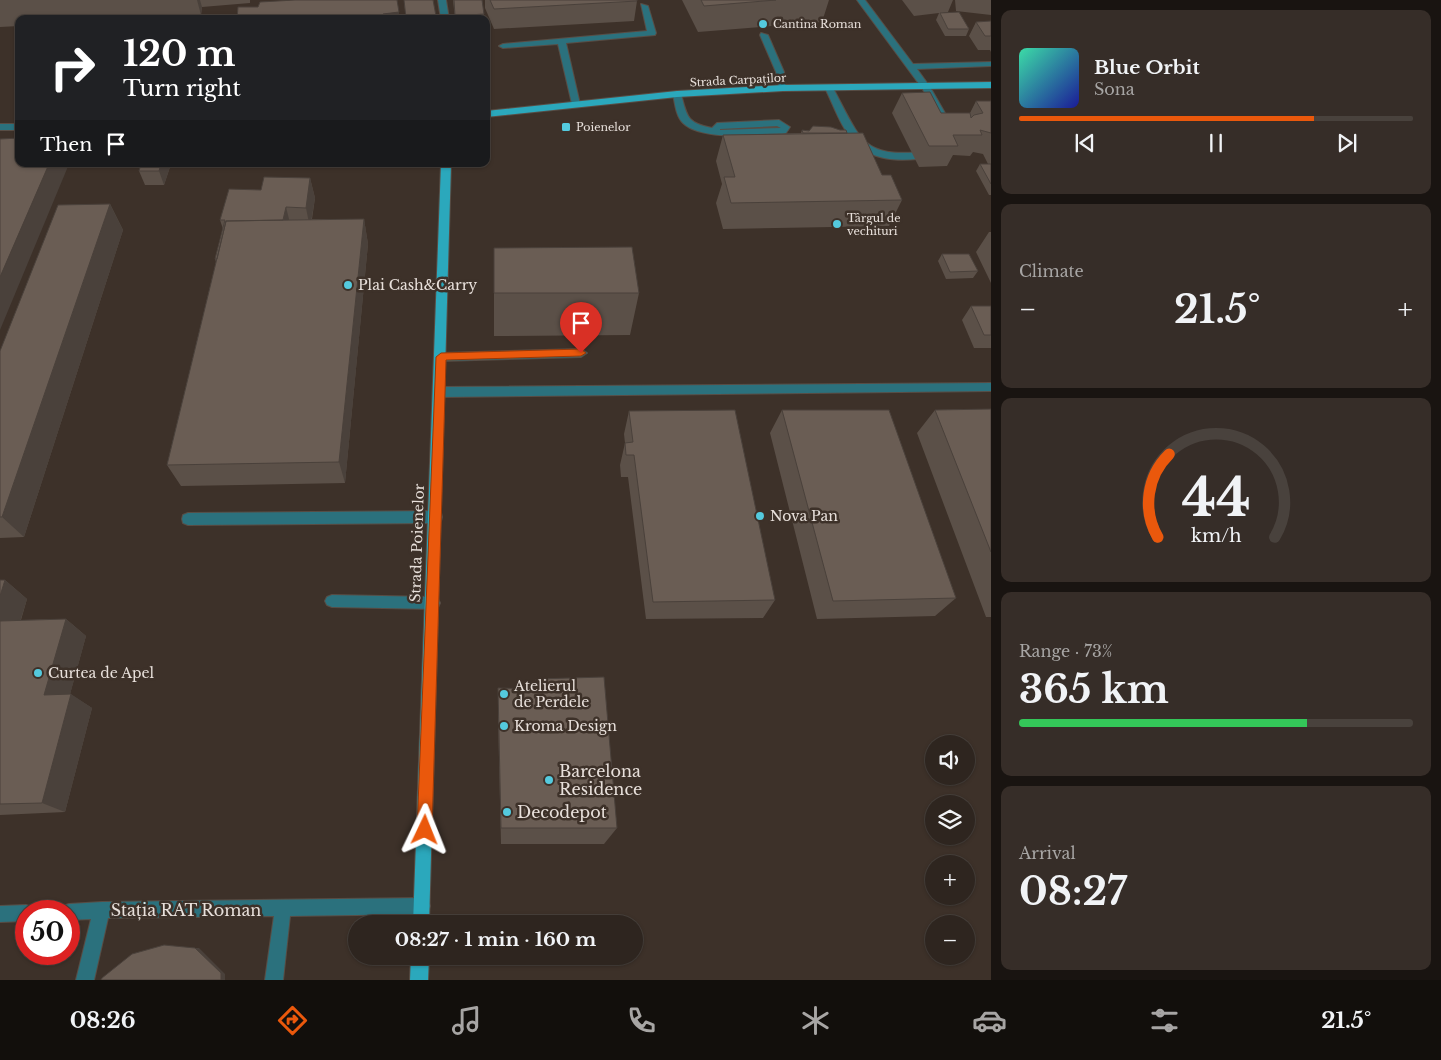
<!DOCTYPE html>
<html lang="en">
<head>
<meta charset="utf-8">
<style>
	body { margin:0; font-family:"Libre Baskerville",serif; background:#362d28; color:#f1f3f6; height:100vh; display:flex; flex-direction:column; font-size:19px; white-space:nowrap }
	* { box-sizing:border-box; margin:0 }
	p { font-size:16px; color:#a7a5a4 }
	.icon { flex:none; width:28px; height:28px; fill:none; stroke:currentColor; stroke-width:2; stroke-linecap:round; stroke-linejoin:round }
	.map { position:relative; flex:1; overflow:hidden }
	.drawer { display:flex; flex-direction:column; gap:10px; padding:10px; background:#191411; width:450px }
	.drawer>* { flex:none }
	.hud { position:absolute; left:15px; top:15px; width:475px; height:152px; border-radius:10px; box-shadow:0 1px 4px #0004,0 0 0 1px #49423d; background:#202124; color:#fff; overflow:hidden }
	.fabs { position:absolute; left:925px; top:735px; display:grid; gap:10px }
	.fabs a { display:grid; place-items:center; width:50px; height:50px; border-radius:50%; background:#2e251f; box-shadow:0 1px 4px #0004,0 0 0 1px #49423d; font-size:25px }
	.speed { position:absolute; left:15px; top:900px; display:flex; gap:10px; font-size:25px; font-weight:700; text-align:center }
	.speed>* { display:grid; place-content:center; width:65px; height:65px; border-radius:50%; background:#2e251f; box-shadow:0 1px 4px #0004,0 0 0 1px #49423d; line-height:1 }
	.speed .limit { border:8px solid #d22; background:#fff; color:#111 }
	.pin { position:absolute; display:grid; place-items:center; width:42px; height:42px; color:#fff; margin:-51px -21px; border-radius:50% 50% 50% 0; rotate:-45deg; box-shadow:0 0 5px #0007 }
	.pin .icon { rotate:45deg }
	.me { position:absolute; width:55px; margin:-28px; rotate:2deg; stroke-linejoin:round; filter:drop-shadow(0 0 4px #0008) }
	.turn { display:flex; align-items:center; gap:18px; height:105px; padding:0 25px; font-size:22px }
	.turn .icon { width:65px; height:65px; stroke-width:2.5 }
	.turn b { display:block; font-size:35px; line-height:42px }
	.then { display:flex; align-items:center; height:48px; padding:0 25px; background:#0003; gap:10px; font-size:19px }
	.big { font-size:38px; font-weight:700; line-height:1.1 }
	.drawer .card { flex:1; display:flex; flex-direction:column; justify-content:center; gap:8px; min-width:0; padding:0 18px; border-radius:10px; background:#362d28 }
	.drawer .dial { align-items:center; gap:0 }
	.dial svg { height:130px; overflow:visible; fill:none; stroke:#49423d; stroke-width:7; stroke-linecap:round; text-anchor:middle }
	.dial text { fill:#f1f3f6; stroke:none }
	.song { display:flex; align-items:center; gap:15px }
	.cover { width:60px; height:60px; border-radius:8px; background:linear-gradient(135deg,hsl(160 70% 55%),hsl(240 70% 35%)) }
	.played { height:5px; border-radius:2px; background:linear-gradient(90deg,#ea580c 75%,#49423d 75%) }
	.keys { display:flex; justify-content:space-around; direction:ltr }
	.heat { display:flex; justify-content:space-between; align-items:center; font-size:28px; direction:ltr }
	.charge { height:8px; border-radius:4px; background:linear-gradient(90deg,#34c759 73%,#49423d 0) }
	.trip { position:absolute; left:348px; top:915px; width:295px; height:50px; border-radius:25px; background:#2e251f; box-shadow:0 1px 4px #0004,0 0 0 1px #49423d; font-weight:700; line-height:50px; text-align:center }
	.tabs { display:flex; height:80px; justify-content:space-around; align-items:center; background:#120f0c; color:#a7a5a4 }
	.tabs .icon { width:35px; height:35px }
	.tabs .on { color:#ea580c }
	.tabs b { font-size:22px; color:#f1f3f6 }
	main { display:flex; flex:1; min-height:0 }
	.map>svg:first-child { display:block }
</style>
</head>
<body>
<main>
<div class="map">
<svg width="991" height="980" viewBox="0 0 991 980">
	<rect width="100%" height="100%" fill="#3d3129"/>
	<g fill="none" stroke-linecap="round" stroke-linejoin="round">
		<defs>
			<path id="minor" d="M438,0H446L449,19H441Z
				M857,0H865L913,64L991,62V66L917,69L930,87L953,127L952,129H946L922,88Z
				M641,4L648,6L656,33L655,35L566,43L580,104L579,106L572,104L558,44L503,48L499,46L503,44L647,31Z
				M761,33L768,35L784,72L786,90L779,88L776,72L760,35Z
				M829,85L833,88C862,142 862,159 930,151L935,154L933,156C909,162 874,163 855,143C841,128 834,106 825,88Z
				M677,91L681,94C687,117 687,123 712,128L717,123L779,120L790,127L786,133L783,134C759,135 701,141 683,123C676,116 675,104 673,94ZM777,126L781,128L720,130V129Z
				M0,124H19V130H0Z
				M581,349L587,353L581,357L441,361L435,357L441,353Z
				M991,383V391L440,397L434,392L440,387Z
				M436,511L441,513L442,517L441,521L436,523L188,525L183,523L182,519L183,515L188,513Z
				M332,595L433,597L438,599L440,603L438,607L433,609L332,607L327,605L325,601L327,597Z
				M422,898L428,900L430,906L428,912L422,914L290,916L283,980H265L274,916L108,918L94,980H76L91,919L69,920V911H61L63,906L69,904L102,902Z
				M26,905L32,907L34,911H26V921L0,922V906Z"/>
			<path id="major" d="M991,82V88L783,91L677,97L486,117V111L677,91L783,85Z
				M441,164H451L429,924H413Z
				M411,956H429L428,980H410Z"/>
		</defs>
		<!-- minor casing -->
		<use href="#minor" stroke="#584d45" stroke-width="2"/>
		<!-- major casing -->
		<use href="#major" stroke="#584d45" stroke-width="2"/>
		<!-- minor -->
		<use href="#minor" fill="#2b717d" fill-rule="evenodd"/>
		<!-- major -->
		<use href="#major" fill="#2ba8bc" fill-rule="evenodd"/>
	</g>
	<!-- wall -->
	<path fill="#5b5048" d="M0,0H250V3L202,7L201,15L137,19H19V26L0,27Z
		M295,0L399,19H237L258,7Z
		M404,0H433L436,19H406Z
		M453,0L484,14V19H455Z
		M485,0H637V1L634,21L494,29L485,8Z
		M682,0H829L822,22L698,32Z
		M902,0H953L948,12L942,13L969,29L966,36H945L936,20L939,13L914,16Z
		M955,0H991V15L956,11Z
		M991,21V52L990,50H978L969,36L976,22Z
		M902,93L941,113H970L976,101H991V195H989L976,171L980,164H988L983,154L973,152L970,156L953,155L947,166L919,167L892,113Z
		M802,130L847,133L902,200L889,226L723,229L716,203L722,184L716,161L723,135L801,133Z
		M171,164L164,185H145L139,171Z
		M310,178L315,198L312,219H364L368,244L345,483L181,486L167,465L216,262L215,259L223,229L220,220L261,190Z
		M110,204L123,230L24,537L0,538V351Z
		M989,232H991V283L976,252Z
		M494,248L639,293L630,335L494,336Z
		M942,254L978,271L973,278L946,279L938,261Z
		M971,306H991V348H974L962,320Z
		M991,409V617H986L917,433L935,410Z
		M782,410L956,598L935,616L817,619L770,433Z
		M629,411L775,600L763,618L646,619L628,477H621L620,465L625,443L624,434Z
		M0,580H5L27,599L21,620L66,619L86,636L70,694L92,708L65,812L0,815V816Z
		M536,679L617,828L604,844H501L498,716V688L535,689Z"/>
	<!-- shaded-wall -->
	<path fill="#4a413b" d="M197,0H200L202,7L201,15Z
		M399,12V19H384L383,14Z
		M49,164H69L0,330V277Z
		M161,164H171L164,185L159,171Z
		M310,178L315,198L310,228L306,208Z
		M110,204L123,230L24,537L2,517Z
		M286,207L291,227L282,226Z
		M364,219L368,244L345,483L339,462Z
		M5,580L27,599L15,638L0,627V596Z
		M66,619L86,636L66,709L44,695Z
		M71,694L92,708L65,812L42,803Z
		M195,948H199L225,974V980H221Z"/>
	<!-- building -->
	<path fill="#6a5d54" stroke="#4a413b" d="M295,0H397L399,12L383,14L384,17L357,19H237L238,7H258L260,2Z
		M404,0H433L436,16L406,18Z
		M454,0H482L484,14L455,16Z
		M490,0H637V1L494,9Z
		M701,0H776L704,6Z
		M959,12L969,29H948L940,13Z
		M991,21V36H985L976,22Z
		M930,92L941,113H970L971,118L974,115L983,113L976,101H991V133L980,130L982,135H953L958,146H929L902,93Z
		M813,126L831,127L840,130H846L847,133H803L802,130L809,131Z
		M863,133L882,175H891L902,200L731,203L724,177H735L723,135Z
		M19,138V164H49L0,277V139Z
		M141,164H161L159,171H139Z
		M980,164H991V184Z
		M264,177L310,178L306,208L286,207L283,220L226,221L217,259H215L225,220H220L229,189L261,190Z
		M110,204L2,517H0V351L58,205Z
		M364,219L339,462L167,465L226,221Z
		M632,247L639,293H494V248Z
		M942,254H969L978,271L950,272Z
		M971,306H991V335H984Z
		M991,409V552L935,410Z
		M735,410L775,600L653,602L634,455H626L625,443L633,442L629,411Z
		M782,410H889L956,598L833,601Z
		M0,580H5L0,596Z
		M66,619L44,695L71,694L42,803L0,804V621Z
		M604,677L617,828H501L498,688L537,689L536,679Z
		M164,945L195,948L221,973V980H101L102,978L132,954Z"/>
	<!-- route -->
	<path fill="#ea580c" stroke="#983908" d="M581,349L586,353L581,356L446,360L432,830L430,835L425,837L420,835L417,830L436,357L441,353Z"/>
	<!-- markers -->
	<g fill="#54cade" stroke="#3d3129" stroke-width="2">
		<circle cx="763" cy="24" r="5"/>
		<rect x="561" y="122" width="10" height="10" rx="2.5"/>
		<circle cx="837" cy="224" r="5"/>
		<circle cx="348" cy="285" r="5"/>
		<circle cx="760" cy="516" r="5"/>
		<circle cx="38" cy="673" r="5"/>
		<circle cx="504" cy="694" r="5"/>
		<circle cx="504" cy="726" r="5"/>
		<circle cx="549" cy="780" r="5"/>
		<circle cx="507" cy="812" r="5"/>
	</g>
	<g text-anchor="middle" stroke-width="5" stroke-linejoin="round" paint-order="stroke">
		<!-- far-poi labels -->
		<g font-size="11" fill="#e8e0db" stroke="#3d3129" text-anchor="start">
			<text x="773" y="28">Cantina Roman</text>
			<text x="576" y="131">Poienelor</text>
			<text x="847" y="222">Târgul de<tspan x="847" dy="13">vechituri</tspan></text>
		</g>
		<!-- far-street labels -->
		<g font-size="11" fill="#e8e0db" stroke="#3d3129">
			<text transform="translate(738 80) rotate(-3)" y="4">Strada Carpaților</text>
		</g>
		<!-- poi labels -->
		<g font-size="14" fill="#e8e0db" stroke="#3d3129" text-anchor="start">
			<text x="358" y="290">Plai Cash&amp;Carry</text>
			<text x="770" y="521">Nova Pan</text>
			<text x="48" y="678">Curtea de Apel</text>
			<text x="514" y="691">Atelierul<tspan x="514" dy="16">de Perdele</tspan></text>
			<text x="514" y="731">Kroma Design</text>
		</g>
		<!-- street labels -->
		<g font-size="14" fill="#e8e0db" stroke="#3d3129">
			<text transform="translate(417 543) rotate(-88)" y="5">Strada Poienelor</text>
		</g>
		<!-- near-poi labels -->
		<g font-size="16" fill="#e8e0db" stroke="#3d3129" text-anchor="start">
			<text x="559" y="777">Barcelona<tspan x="559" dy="18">Residence</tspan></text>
			<text x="517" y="818">Decodepot</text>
		</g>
		<!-- near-street labels -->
		<g font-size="16" fill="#e8e0db" stroke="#3d3129">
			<text x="186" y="916">Stația RAT Roman</text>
		</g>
	</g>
</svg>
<div class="fabs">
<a><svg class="icon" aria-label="sound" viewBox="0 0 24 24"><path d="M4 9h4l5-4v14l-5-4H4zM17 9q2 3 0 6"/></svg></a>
<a><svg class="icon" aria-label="layers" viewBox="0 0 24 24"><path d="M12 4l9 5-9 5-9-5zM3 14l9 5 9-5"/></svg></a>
<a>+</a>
<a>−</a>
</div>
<div class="speed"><div class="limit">50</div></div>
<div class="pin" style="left:581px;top:353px;background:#d93025"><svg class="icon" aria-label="arrive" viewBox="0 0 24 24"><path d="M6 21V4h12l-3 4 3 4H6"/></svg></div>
<svg class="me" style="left:425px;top:830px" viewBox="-20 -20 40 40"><path d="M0-17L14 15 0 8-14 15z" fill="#ea580c" stroke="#fff" stroke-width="4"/></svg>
<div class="trip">08:27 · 1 min · 160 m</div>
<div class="hud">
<div class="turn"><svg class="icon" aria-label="right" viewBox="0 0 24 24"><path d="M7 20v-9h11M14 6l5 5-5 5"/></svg><div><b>120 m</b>Turn right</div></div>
<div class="then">Then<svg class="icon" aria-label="arrive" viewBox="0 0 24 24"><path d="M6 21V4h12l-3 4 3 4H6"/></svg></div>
</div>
</div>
<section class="drawer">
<div class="card">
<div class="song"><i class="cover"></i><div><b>Blue Orbit</b><p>Sona</p></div></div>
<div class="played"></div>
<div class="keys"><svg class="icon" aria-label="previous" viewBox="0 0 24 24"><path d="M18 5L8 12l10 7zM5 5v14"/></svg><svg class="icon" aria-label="pause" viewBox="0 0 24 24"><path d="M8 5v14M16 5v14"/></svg><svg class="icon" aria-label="next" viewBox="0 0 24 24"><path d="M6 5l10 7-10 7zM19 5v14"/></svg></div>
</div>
<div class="card"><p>Climate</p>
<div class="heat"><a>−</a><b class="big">21.5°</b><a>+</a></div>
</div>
<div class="card dial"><svg viewBox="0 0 100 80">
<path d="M14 69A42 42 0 1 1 86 69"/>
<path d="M14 69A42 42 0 0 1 21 18" stroke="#ea580c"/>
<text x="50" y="56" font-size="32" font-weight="700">44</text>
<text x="50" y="72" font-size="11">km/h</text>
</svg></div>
<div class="card"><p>Range · 73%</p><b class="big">365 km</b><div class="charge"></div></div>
<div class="card"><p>Arrival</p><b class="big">08:27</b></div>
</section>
</main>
<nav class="tabs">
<b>08:26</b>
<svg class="icon on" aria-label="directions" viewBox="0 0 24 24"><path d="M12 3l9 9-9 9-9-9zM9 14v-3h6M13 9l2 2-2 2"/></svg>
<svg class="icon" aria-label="music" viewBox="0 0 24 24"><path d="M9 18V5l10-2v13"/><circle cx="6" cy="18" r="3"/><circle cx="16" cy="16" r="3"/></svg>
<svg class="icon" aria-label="phone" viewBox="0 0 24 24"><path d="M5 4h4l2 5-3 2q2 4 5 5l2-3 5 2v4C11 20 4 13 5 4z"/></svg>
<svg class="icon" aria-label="climate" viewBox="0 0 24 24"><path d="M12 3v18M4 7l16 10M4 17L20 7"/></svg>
<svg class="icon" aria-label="car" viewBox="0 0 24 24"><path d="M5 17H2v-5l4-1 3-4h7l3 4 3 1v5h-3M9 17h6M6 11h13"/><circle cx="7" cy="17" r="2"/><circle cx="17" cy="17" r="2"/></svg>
<svg class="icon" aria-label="filters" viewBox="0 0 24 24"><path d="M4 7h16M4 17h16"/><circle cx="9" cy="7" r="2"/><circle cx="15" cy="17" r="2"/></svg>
<b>21.5°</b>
</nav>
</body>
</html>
